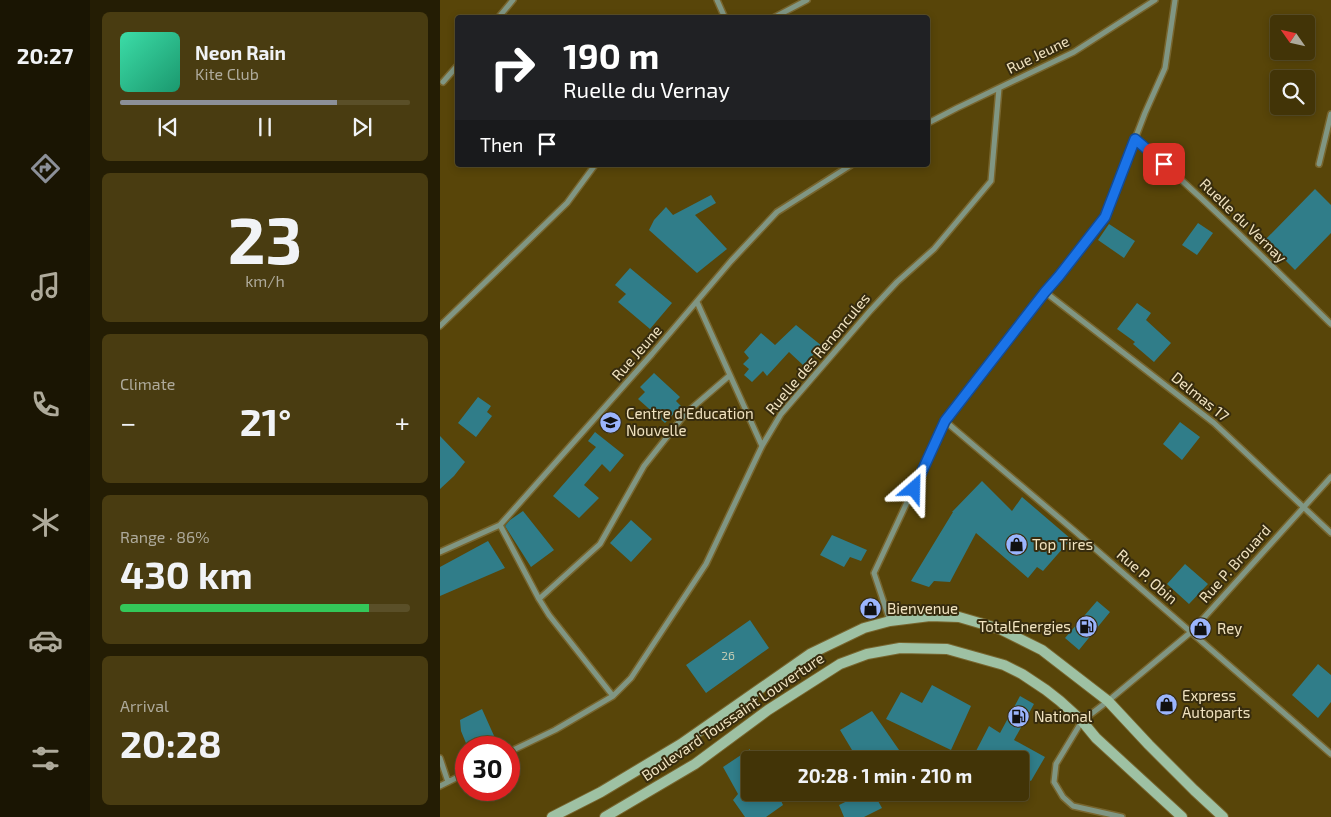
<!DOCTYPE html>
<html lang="en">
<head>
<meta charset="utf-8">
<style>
	body { margin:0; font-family:"Exo 2",sans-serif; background:#493c11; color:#f1f3f6; height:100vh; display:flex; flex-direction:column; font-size:19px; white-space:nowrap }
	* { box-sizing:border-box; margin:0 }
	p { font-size:16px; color:#aeaa9b }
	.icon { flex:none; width:28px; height:28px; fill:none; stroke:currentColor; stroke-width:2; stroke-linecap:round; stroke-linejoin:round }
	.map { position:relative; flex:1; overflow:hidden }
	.drawer { display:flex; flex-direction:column; gap:12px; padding:12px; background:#241d04; width:350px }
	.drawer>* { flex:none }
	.banner { position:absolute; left:15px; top:15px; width:475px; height:152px; border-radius:5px; box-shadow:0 2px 8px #0003,0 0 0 1px #5a4f28; background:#202124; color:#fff; overflow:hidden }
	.needle { width:32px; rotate:304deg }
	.buttons { position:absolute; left:830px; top:15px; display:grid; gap:10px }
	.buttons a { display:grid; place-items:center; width:45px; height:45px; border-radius:5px; background:#423407; box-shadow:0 2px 8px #0003,0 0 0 1px #5a4f28; font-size:25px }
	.speed { position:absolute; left:15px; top:736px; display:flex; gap:10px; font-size:25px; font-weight:700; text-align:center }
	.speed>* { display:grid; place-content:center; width:65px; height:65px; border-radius:50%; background:#423407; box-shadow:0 2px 8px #0003,0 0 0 1px #5a4f28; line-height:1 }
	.speed .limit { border:8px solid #d22; background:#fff; color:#111 }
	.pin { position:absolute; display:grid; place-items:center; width:42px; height:42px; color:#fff; margin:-21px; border-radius:10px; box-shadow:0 2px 8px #0006 }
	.me { position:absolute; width:55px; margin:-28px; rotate:25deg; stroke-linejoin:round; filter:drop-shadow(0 0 4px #0008) }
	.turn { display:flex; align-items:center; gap:18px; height:105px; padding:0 25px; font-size:22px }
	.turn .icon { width:65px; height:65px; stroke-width:2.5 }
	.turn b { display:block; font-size:35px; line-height:42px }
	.then { display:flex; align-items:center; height:48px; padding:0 25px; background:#0003; gap:10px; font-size:19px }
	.big { font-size:38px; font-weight:700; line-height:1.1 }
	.drawer .card { flex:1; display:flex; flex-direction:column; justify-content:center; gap:8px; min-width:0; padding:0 18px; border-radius:8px; background:#493c11 }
	.drawer .dial { align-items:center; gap:0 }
	.dial b { font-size:65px; line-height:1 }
	.song { display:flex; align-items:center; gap:15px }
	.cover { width:60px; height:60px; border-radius:8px; background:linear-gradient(135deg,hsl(160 70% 55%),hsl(160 70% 35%)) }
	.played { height:5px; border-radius:2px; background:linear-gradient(90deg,#8c9099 75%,#5a4f28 75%) }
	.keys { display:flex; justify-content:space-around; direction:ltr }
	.heat { display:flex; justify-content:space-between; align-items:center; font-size:28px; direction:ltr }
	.charge { height:8px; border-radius:4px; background:linear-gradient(90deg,#34c759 86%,#5a4f28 0) }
	.trip { position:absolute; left:301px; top:751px; width:288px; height:50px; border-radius:5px; background:#423407; box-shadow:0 2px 8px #0003,0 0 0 1px #5a4f28; font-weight:700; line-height:50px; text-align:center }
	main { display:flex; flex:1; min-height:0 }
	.menu { display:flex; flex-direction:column; width:90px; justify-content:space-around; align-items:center; background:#1a1503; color:#aeaa9b }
	.menu .icon { width:35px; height:35px }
	.menu .selected { color:#8c9099 }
	.menu b { font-size:22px; color:#f1f3f6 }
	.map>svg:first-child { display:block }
</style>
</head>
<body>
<main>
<nav class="menu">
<b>20:27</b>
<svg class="icon selected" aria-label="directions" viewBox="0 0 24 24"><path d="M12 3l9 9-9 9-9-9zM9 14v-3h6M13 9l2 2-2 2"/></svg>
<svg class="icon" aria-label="music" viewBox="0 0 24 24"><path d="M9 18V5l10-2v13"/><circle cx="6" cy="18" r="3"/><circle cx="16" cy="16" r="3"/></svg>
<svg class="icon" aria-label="phone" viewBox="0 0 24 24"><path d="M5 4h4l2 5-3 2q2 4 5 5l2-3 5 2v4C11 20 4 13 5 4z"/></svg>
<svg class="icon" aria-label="climate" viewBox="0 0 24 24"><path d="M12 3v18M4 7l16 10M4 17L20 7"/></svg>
<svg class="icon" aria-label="car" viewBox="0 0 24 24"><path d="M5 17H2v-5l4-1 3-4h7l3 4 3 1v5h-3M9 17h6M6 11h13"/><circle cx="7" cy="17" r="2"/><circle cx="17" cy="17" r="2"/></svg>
<svg class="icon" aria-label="filters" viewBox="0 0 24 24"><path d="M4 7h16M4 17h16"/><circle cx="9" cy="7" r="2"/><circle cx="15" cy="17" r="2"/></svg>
</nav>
<section class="drawer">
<div class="card">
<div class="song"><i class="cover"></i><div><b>Neon Rain</b><p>Kite Club</p></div></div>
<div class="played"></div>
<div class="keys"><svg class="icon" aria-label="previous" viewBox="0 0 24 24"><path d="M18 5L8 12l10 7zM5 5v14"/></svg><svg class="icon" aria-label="pause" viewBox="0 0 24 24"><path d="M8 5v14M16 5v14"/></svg><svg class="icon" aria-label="next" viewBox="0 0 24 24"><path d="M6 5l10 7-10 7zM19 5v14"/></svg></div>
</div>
<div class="card dial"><b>23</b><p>km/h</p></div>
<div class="card"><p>Climate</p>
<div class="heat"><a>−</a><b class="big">21°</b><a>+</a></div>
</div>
<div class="card"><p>Range · 86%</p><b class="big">430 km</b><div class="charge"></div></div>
<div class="card"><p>Arrival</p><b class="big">20:28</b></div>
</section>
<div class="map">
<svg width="891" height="817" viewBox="0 0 891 817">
	<rect width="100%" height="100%" fill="#584509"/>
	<!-- building -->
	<path fill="#307d89" d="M875,189L891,205V233L855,270L825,240Z
		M271,195L276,203L255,215L287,249L257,273L209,230L214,220L226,207L233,215Z
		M758,223L773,233L757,255L742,245Z
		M669,224L695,241L684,258L658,240Z
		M190,268L232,303L210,329L178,302L186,294L175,285Z
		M697,303L711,313L706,320L731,343L714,362L693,344L695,342L677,329Z
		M356,325L382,346L363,365L349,352L327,376L323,371L312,382L304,375L309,369L303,364L309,358L304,352L321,333L335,345Z
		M214,373L240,397L236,401L241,406L225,423L198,399L205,392L200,387Z
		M38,397L51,406L47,412L52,416L36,437L18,423Z
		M740,422L760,437L742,460L723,444Z
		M155,432L184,455L170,472L162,464L144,485L159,498L139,518L113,496L156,447L148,441Z
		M0,436L25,462L14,476L0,489Z
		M542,481L572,511L582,497L631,539L603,571L597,567L588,578L536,533L510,582L494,581L489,587L471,581L513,512H512Z
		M83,511L114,550L91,567L65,526L70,520Z
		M191,520L212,539L191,562L170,543Z
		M392,535L427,550L421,561L410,557L404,567L380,555Z
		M48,541L65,568L0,596V567Z
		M745,564L768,584L749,604L727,584Z
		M657,601L670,612L639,650L625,638Z
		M310,620L329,648L266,693L246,665Z
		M878,664L891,675V702L878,718L852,695Z
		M492,685L531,706L511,750L446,719L461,692L482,703Z
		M580,696L594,704L574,740L605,757L591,781L580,775V760H553L536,751L549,726L560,733Z
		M42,709L55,738L40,748H28L21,731L20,720Z
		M432,711L466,760H418L400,730Z
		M310,749V792H337L343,805L326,817H305L293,800L298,794L283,767Z
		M426,792H433L442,808L424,817H404L399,805Z"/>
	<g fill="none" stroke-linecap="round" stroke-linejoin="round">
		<defs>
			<path id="minor" d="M277,0L285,18
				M58,18L73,0
				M333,18L367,0
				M3,82L18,65
				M488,123L517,108L634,52L715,0
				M695,139C764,198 827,261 891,324
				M879,164L891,114
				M605,292L774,423L891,533
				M257,302L322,446
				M0,326L127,203L155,165
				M505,421L637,533L891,754
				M60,525L99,599L109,615L173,696
				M0,552L60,525L212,354L291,261L337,212L411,165
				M99,599L160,544L204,466L246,413L289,376
				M450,621L434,573L505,421L605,292L619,277L665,217L705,113L725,68L735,0
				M69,752L115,730L173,696L191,678L266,564L322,446L341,414L430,311L457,282L494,249L551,181L559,88
				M0,758L8,782
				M0,786L26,773
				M682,817L633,806L623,797L614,782L616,764L642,721L668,701L751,632L891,477"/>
			<path id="secondary" d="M112,817L161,792L241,744L370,654L424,628L450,621L490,616L519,617L560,629L602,650L668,701L709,745L754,790L783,817
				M165,817L255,764L328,710L400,664L427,654L460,648L507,649L564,665L582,674L606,690L620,701L642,721L656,738L742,817"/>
		</defs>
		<!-- minor casing -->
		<use href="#minor" stroke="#77652e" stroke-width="8"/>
		<!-- secondary casing -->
		<use href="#secondary" stroke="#77652e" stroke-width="12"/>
		<!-- minor -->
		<use href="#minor" stroke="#809683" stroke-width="5"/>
		<!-- secondary -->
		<use href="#secondary" stroke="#9ec1a3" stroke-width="10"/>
	</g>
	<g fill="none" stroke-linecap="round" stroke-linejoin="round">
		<defs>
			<path id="route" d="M474,489L505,421L605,292L619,276L665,217L695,139L724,164"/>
		</defs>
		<!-- route casing -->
		<use href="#route" stroke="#114b97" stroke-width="12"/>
		<!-- route -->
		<use href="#route" stroke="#1a73e8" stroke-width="9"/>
	</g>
	<!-- icons -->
	<defs>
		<symbol id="school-disc" viewBox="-11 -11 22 22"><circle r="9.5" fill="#9bb5fd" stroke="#372c0e"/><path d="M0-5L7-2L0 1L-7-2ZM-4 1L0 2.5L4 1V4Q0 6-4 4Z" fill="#111"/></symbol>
		<symbol id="shop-disc" viewBox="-11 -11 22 22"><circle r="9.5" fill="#9bb5fd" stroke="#372c0e"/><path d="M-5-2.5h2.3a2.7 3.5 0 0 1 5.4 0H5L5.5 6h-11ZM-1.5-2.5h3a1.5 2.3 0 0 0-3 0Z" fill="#111"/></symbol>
		<symbol id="fuel-disc" viewBox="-11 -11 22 22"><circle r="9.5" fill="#9bb5fd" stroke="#372c0e"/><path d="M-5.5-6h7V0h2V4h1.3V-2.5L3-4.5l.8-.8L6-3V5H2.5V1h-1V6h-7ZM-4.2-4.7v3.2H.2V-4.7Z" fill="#111"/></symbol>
	</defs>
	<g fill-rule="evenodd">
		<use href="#school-disc" x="158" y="410" width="25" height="25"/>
		<use href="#shop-disc" x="564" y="532" width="25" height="25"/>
		<use href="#shop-disc" x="418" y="596" width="25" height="25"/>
		<use href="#fuel-disc" x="634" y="614" width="25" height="25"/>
		<use href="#shop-disc" x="748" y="616" width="25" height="25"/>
		<use href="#shop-disc" x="714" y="692" width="25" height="25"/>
		<use href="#fuel-disc" x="566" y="704" width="25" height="25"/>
	</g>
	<g text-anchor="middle" stroke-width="4" stroke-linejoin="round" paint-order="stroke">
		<!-- number labels -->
		<g font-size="12" fill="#c1cab2">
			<text x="288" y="660">26</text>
		</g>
		<!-- street labels -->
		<g font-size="15" fill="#f1e3c0" stroke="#372c0e">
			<text transform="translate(598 55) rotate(-26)" y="5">Rue Jeune</text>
			<text transform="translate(803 221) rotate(44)" y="5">Ruelle du Vernay</text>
			<text transform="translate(197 353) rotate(-49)" y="5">Rue Jeune</text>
			<text transform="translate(378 354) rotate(-50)" y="5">Ruelle des Renoncules</text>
			<text transform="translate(760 397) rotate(39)" y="5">Delmas 17</text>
			<text transform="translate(795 564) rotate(-48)" y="5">Rue P. Brouard</text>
			<text transform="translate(707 577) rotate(41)" y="5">Rue P. Obin</text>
			<text transform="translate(293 717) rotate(-34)" y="5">Boulevard Toussaint Louverture</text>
		</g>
		<!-- poi labels -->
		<g font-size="15" fill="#f1e3c0" stroke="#372c0e" text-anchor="start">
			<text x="186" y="419">Centre d'Education<tspan x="186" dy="17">Nouvelle</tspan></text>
			<text x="592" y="550">Top Tires</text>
			<text x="447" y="614">Bienvenue</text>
			<text x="631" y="632" text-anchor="end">TotalEnergies</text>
			<text x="777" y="634">Rey</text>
			<text x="742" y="701">Express<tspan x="742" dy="17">Autoparts</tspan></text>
			<text x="594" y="722">National</text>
		</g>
	</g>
</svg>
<div class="buttons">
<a><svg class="needle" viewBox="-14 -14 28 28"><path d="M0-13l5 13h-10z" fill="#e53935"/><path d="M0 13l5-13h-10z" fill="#aeaa9b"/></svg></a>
<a><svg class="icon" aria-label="search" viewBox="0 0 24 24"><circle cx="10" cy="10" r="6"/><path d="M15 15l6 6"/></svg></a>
</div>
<div class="speed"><div class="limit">30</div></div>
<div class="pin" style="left:724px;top:164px;background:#d93025"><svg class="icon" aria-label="arrive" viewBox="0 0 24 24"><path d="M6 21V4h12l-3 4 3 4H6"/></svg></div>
<svg class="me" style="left:474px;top:489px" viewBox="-20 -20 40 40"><path d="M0-17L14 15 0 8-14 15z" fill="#1a73e8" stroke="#fff" stroke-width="4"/></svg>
<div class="trip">20:28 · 1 min · 210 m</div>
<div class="banner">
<div class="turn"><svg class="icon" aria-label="right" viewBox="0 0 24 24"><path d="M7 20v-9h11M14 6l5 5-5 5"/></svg><div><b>190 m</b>Ruelle du Vernay</div></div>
<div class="then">Then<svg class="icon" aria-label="arrive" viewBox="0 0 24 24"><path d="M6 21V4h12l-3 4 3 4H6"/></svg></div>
</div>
</div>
</main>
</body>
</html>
